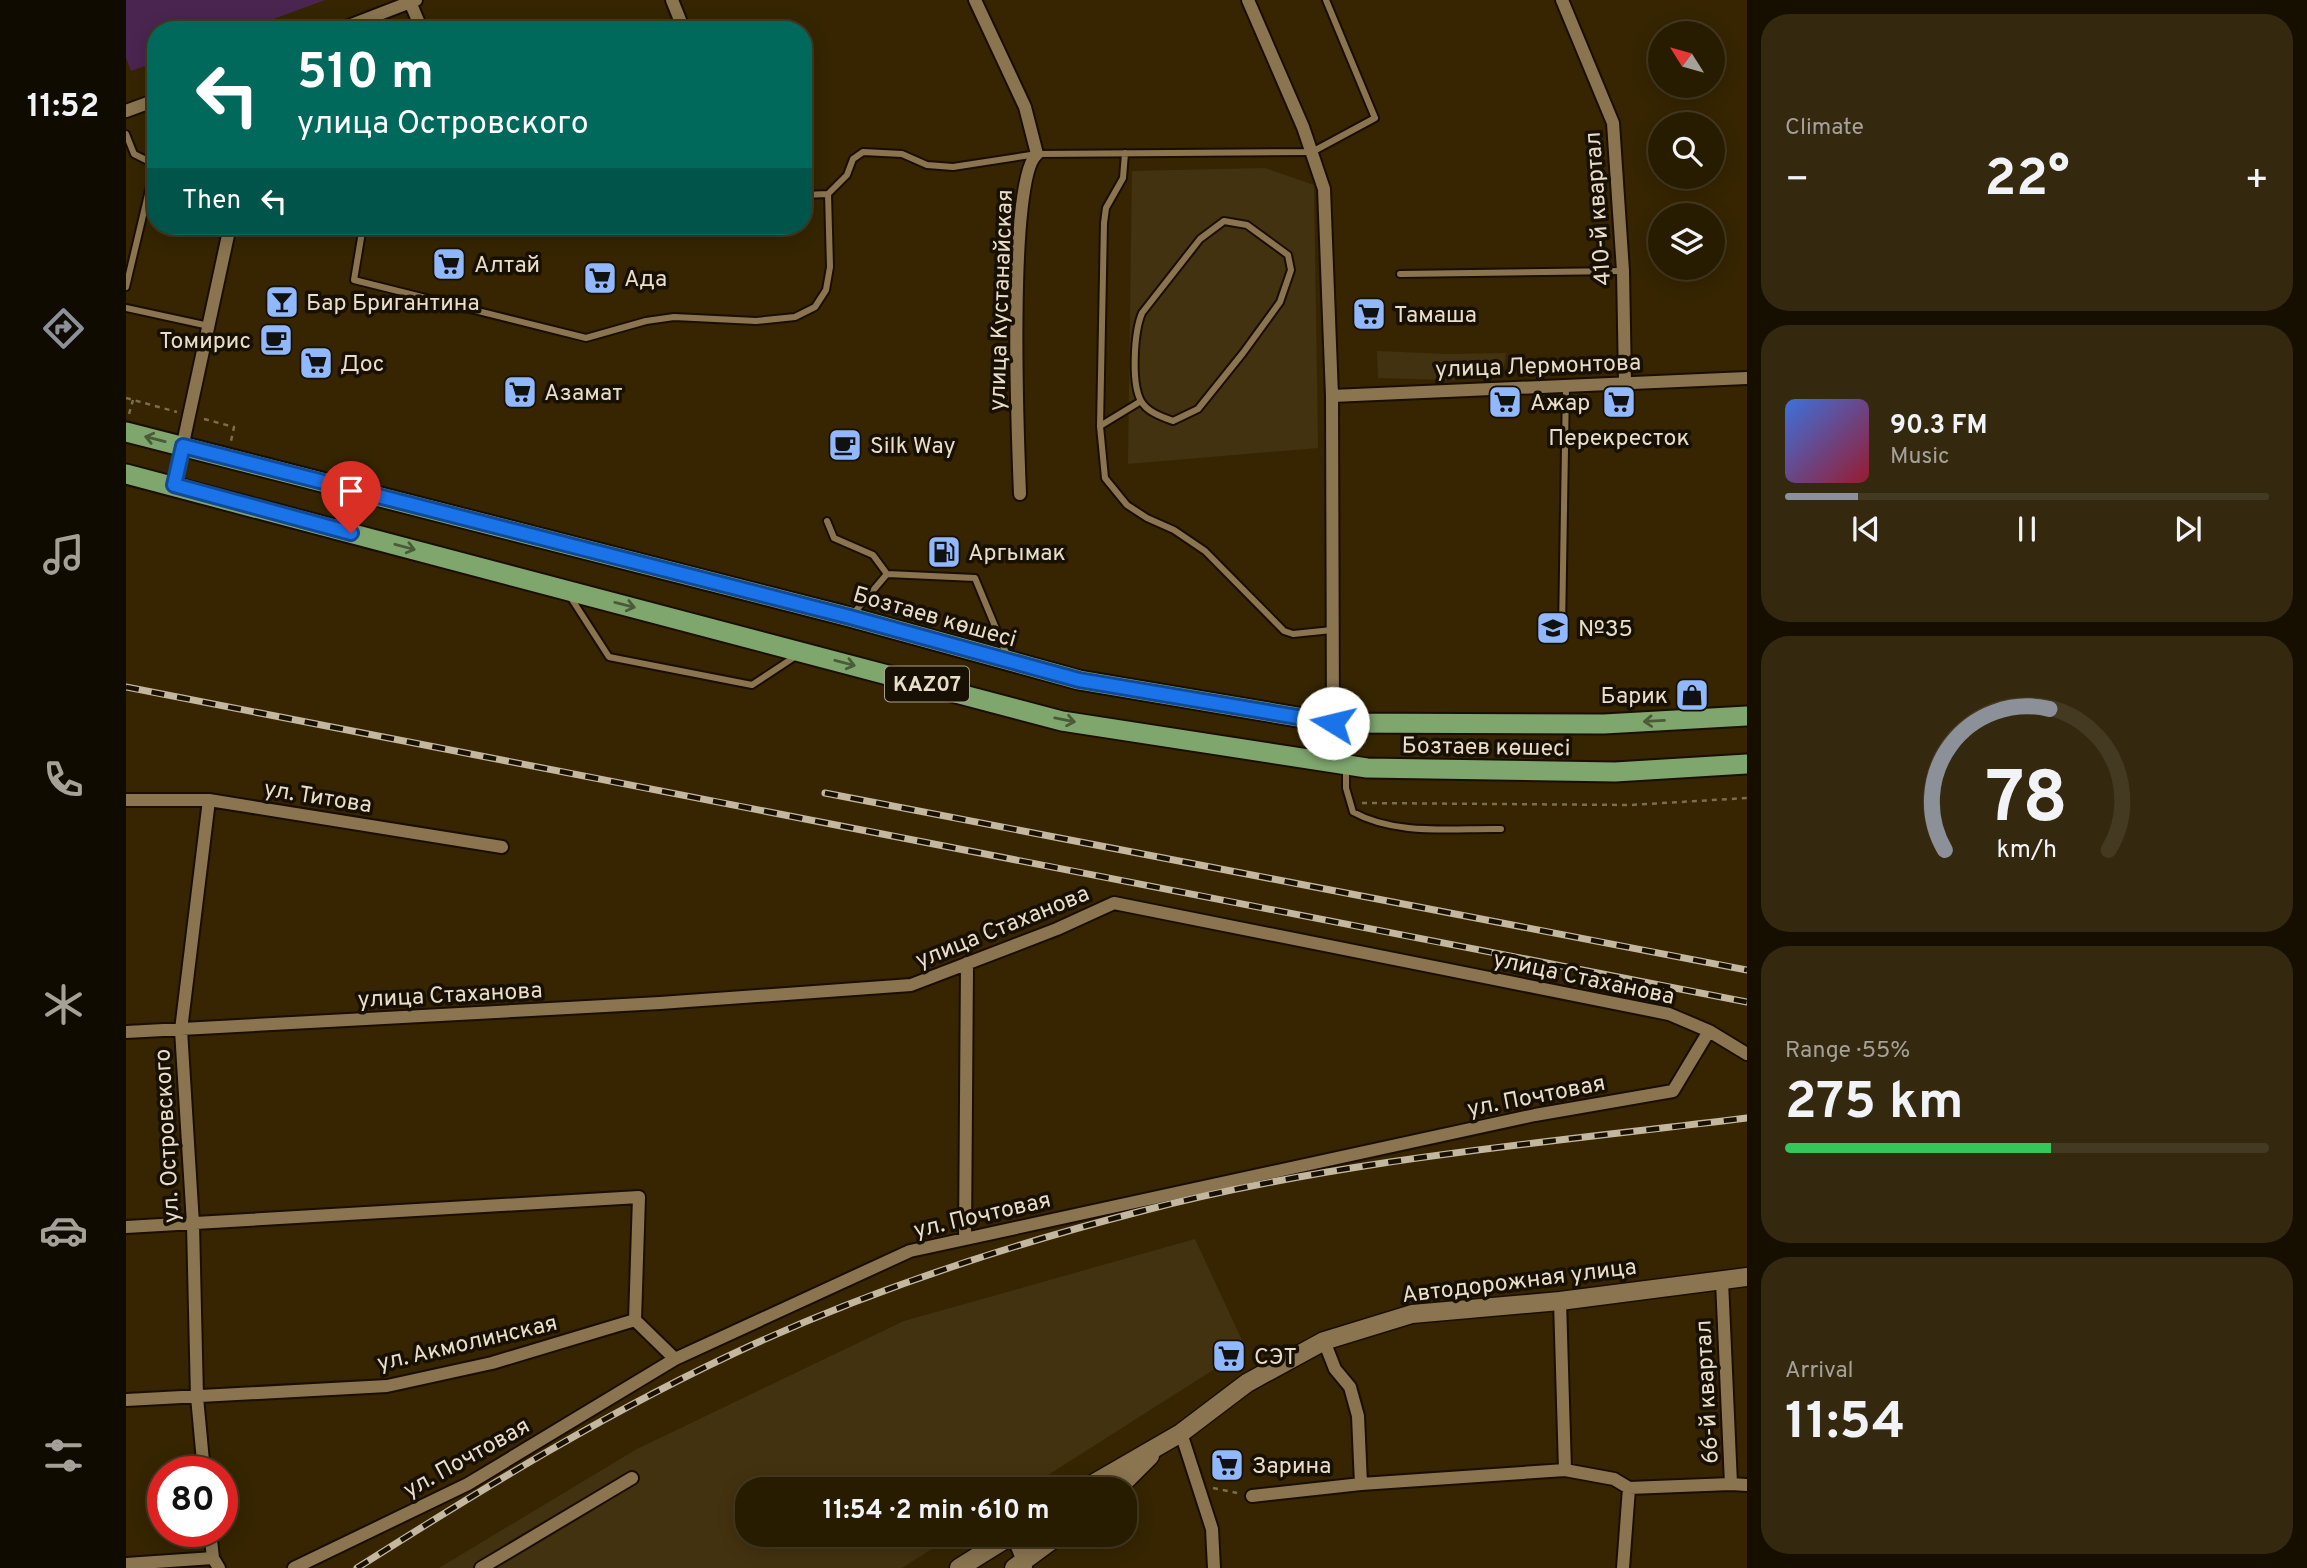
<!DOCTYPE html>
<html lang="en">
<head>
<meta charset="utf-8">
<style>
	body { margin:0; font-family:Overpass,sans-serif; background:#34290f; color:#f1f3f6; height:100vh; display:flex; flex-direction:column; font-size:26px; white-space:nowrap }
	* { box-sizing:border-box; margin:0 }
	p { font-size:23px; color:#a5a199 }
	.icon { flex:none; width:38px; height:38px; fill:none; stroke:currentColor; stroke-width:2; stroke-linecap:round; stroke-linejoin:round }
	.map { position:relative; flex:1; overflow:hidden }
	.details { display:flex; flex-direction:column; gap:14px; padding:14px; background:#160f00; width:560px }
	.details>* { flex:none }
	.top-card { position:absolute; left:21px; top:21px; width:665px; height:214px; border-radius:28px; box-shadow:0 4px 18px #0003,0 0 0 2px #443a22; background:#00695c; color:#fff; overflow:hidden }
	.needle { width:46px; rotate:307deg }
	.controls { position:absolute; left:1522px; top:21px; display:grid; gap:14px }
	.controls a { display:grid; place-items:center; width:77px; height:77px; border-radius:50%; background:#281c00; box-shadow:0 4px 18px #0003,0 0 0 2px #443a22; font-size:35px }
	.speed { position:absolute; left:21px; top:1456px; display:flex; gap:14px; font-size:35px; font-weight:700; text-align:center }
	.speed>* { display:grid; place-content:center; width:91px; height:91px; border-radius:50%; background:#281c00; box-shadow:0 4px 18px #0003,0 0 0 2px #443a22; line-height:1 }
	.speed .limit { border:10px solid #d22; background:#fff; color:#111 }
	.pin { position:absolute; display:grid; place-items:center; width:60px; height:60px; color:#fff; margin:-72px -30px; border-radius:50% 50% 50% 0; rotate:-45deg; box-shadow:0 0 7px #0007 }
	.pin .icon { rotate:45deg }
	.me { position:absolute; width:77px; margin:-38px; rotate:279deg; stroke-linejoin:round; filter:drop-shadow(0 0 5px #0008) }
	.turn { display:flex; align-items:center; gap:24px; height:147px; padding:0 35px; font-size:32px }
	.turn .icon { width:91px; height:91px; stroke-width:2.5 }
	.turn b { display:block; font-size:49px; line-height:60px }
	.then { display:flex; align-items:center; height:66px; padding:0 35px; background:#0003; gap:14px; font-size:26px }
	.big { font-size:52px; font-weight:700; line-height:1.1 }
	.details .card { flex:1; display:flex; flex-direction:column; justify-content:center; gap:10px; min-width:0; padding:0 24px; border-radius:28px; background:#34290f }
	.details .dial { align-items:center; gap:0 }
	.dial svg { height:182px; overflow:visible; fill:none; stroke:#443a22; stroke-width:7; stroke-linecap:round; text-anchor:middle }
	.dial text { fill:#f1f3f6; stroke:none }
	.song { display:flex; align-items:center; gap:21px }
	.cover { width:84px; height:84px; border-radius:10px; background:linear-gradient(135deg,hsl(220 70% 55%),hsl(350 70% 35%)) }
	.played { height:7px; border-radius:4px; background:linear-gradient(90deg,#8c9099 15%,#443a22 15%) }
	.keys { display:flex; justify-content:space-around; direction:ltr }
	.heat { display:flex; justify-content:space-between; align-items:center; font-size:38px; direction:ltr }
	.charge { height:10px; border-radius:5px; background:linear-gradient(90deg,#34c759 55%,#443a22 0) }
	.trip { position:absolute; left:609px; top:1477px; width:402px; height:70px; border-radius:28px; background:#281c00; box-shadow:0 4px 18px #0003,0 0 0 2px #443a22; font-weight:700; line-height:70px; text-align:center }
	main { display:flex; flex:1; min-height:0 }
	.menu { display:flex; flex-direction:column; width:126px; justify-content:space-around; align-items:center; background:#100b00; color:#a5a199 }
	.menu .icon { width:49px; height:49px }
	.menu .current { color:#8c9099 }
	.menu b { font-size:32px; color:#f1f3f6 }
	.map>svg:first-child { display:block }
</style>
</head>
<body>
<main>
<nav class="menu">
<b>11:52</b>
<svg class="icon current" aria-label="directions" viewBox="0 0 24 24"><path d="M12 3l9 9-9 9-9-9zM9 14v-3h6M13 9l2 2-2 2"/></svg>
<svg class="icon" aria-label="music" viewBox="0 0 24 24"><path d="M9 18V5l10-2v13"/><circle cx="6" cy="18" r="3"/><circle cx="16" cy="16" r="3"/></svg>
<svg class="icon" aria-label="phone" viewBox="0 0 24 24"><path d="M5 4h4l2 5-3 2q2 4 5 5l2-3 5 2v4C11 20 4 13 5 4z"/></svg>
<svg class="icon" aria-label="climate" viewBox="0 0 24 24"><path d="M12 3v18M4 7l16 10M4 17L20 7"/></svg>
<svg class="icon" aria-label="car" viewBox="0 0 24 24"><path d="M5 17H2v-5l4-1 3-4h7l3 4 3 1v5h-3M9 17h6M6 11h13"/><circle cx="7" cy="17" r="2"/><circle cx="17" cy="17" r="2"/></svg>
<svg class="icon" aria-label="filters" viewBox="0 0 24 24"><path d="M4 7h16M4 17h16"/><circle cx="9" cy="7" r="2"/><circle cx="15" cy="17" r="2"/></svg>
</nav>
<div class="map">
<svg width="1621" height="1568" viewBox="0 0 1621 1568">
	<rect width="100%" height="100%" fill="#362500"/>
	<!-- built -->
	<path fill="#433210" d="M1139,168L1188,185L1192,448L1002,464L1006,171Z
		M1251,351L1322,354L1380,353L1378,367L1347,371L1327,380L1252,378Z
		M1069,1239L1120,1349L900,1489H621V1535H828L776,1568H313L511,1449L778,1321Z"/>
	<!-- green -->
	<path fill="#4a2550" d="M0,0H199L118,30H30V62L5,71L0,58Z"/>
	<g fill="none" stroke-linecap="round" stroke-linejoin="round">
		<defs>
			<path id="service" d="M0,134L8,154L30,165
				M999,153L997,178L980,208L978,223L974,426L979,478L1001,505L1021,518L1048,530L1079,551L1158,631L1167,634L1206,630
				M677,195L702,194L721,175L727,159L737,152L776,154L801,165L827,167L911,154L1186,152L1249,118L1200,0
				M1098,221L1121,225L1162,255L1165,270L1154,302L1117,353L1072,409L1047,421C1036,417 1021,412 1015,401C1005,383 1008,332 1016,313L1074,239Z
				M237,226L228,280L460,338L520,321L548,317L630,321L669,317L689,307L700,290L704,267L702,194
				M1274,274L1497,271
				M0,287L29,165
				M0,308L83,326
				M974,426L1015,401
				M701,521L708,538L747,555L761,574
				M445,598L483,657L626,685L670,656
				M727,614L761,574L849,578L881,655
				M1436,630L1440,386
				M1220,766V788L1227,812C1270,836 1327,828 1375,829"/>
			<path id="minor" d="M546,0L558,30
				M849,0L899,107L911,154C881,178 892,445 894,494
				M1122,0L1177,127L1198,189L1206,396
				M1436,0L1487,123L1497,271L1499,382
				M284,2L296,30
				M212,30L290,0
				M0,111L30,100
				M48,485L104,226
				M1202,763L1207,723L1206,396L1621,378
				M0,800H83L376,847
				M0,1032L534,1003L785,985L931,929L988,903L1543,1014L1583,1031L1621,1054
				M0,1227L513,1197L509,1320
				M839,1239L841,963
				M1596,1281L1605,1484L1621,1485
				M1434,1301L1439,1470L1488,1479L1503,1488L1497,1568
				M0,1400L261,1386L366,1363L509,1320L549,1359
				M1055,1433L1086,1529L1088,1568
				M78,1472L71,1397L67,1224L55,1030L83,800
				M1235,1484L1439,1470
				M1503,1488L1605,1484
				M1126,1496L1235,1484L1232,1416L1224,1387L1209,1369L1198,1341
				M84,1531L87,1558L93,1568
				M886,1535L900,1568
				M0,1564L87,1558
				M168,1568L342,1484L549,1359L784,1251L1409,1115L1547,1091L1583,1031
				M355,1568L506,1478"/>
			<path id="secondary" d="M958,1489L1055,1433L1121,1383L1198,1341L1286,1314L1434,1301L1621,1277
				M991,1489L1024,1456
				M833,1568L886,1535
				M888,1568L933,1535"/>
			<path id="trunk" d="M0,432L724,617L953,680L1207,723L1478,724L1621,716
				M0,474L936,721L1241,768L1489,772L1621,764"/>
		</defs>
		<!-- service casing -->
		<use href="#service" stroke="#1b0e00" stroke-width="10"/>
		<!-- minor casing -->
		<use href="#minor" stroke="#1b0e00" stroke-width="16"/>
		<!-- secondary casing -->
		<use href="#secondary" stroke="#1b0e00" stroke-width="21"/>
		<!-- trunk casing -->
		<use href="#trunk" stroke="#1b0e00" stroke-width="23"/>
		<!-- path -->
		<path stroke="#7c6d4f" stroke-width="2.5" stroke-dasharray="5 5" stroke-linecap="butt" d="M0,398L51,412
			M3,414L7,400
			M78,419L108,427L105,441
			M1236,803L1504,805L1621,798
			M1087,1488L1111,1493"/>
		<!-- service -->
		<use href="#service" stroke="#8a7550" stroke-width="6"/>
		<!-- minor -->
		<use href="#minor" stroke="#8a7550" stroke-width="12"/>
		<!-- secondary -->
		<use href="#secondary" stroke="#8a7550" stroke-width="18"/>
		<!-- trunk -->
		<use href="#trunk" stroke="#7ea66d" stroke-width="19"/>
		<defs>
			<path id="rail" d="M0,687L1621,1002
				M699,793L1621,970
				M231,1568C359,1487 488,1408 626,1345C749,1289 880,1246 1012,1212C1210,1160 1418,1143 1621,1118"/>
		</defs>
		<!-- rail casing -->
		<use href="#rail" stroke="#c4b7a0" stroke-width="7"/>
		<!-- rail -->
		<use href="#rail" stroke="#171003" stroke-width="4.5" stroke-dasharray="13" stroke-linecap="butt"/>
	</g>
	<!-- one-way arrows -->
	<defs><path id="oneway-shaft" d="M-6 0H5M1.5-3L5.5 0L1.5 3" fill="none" stroke-width="1.6" stroke-linecap="round" stroke-linejoin="round" transform="scale(1.75)"/></defs>
	<g stroke="#4a5b38">
		<use href="#oneway-shaft" transform="translate(29 439) rotate(-166)"/>
		<use href="#oneway-shaft" transform="translate(279 547) rotate(15)"/>
		<use href="#oneway-shaft" transform="translate(499 605) rotate(14)"/>
		<use href="#oneway-shaft" transform="translate(719 663) rotate(15)"/>
		<use href="#oneway-shaft" transform="translate(939 720) rotate(11)"/>
		<use href="#oneway-shaft" transform="translate(1528 721) rotate(177)"/>
	</g>
	<g fill="none" stroke-linecap="round" stroke-linejoin="round">
		<defs>
			<path id="route" d="M225,533L48,485L57,446L724,617L953,680L1207,723"/>
		</defs>
		<!-- route casing -->
		<use href="#route" stroke="#114b97" stroke-width="18"/>
		<!-- route -->
		<use href="#route" stroke="#1a73e8" stroke-width="12"/>
	</g>
	<!-- icons -->
	<defs>
		<symbol id="supermarket-square" viewBox="-11 -11 22 22"><rect x="-9" y="-9" width="18" height="18" rx="4" fill="#91b8fd" stroke="#171003"/><path d="M-6-5.5h2.5l.6 2H6L4.5 2H-2.5L-4.4-4H-6ZM-1.5 3.2a1.3 1.3 0 1 0 .1 0ZM3 3.2a1.3 1.3 0 1 0 .1 0Z" fill="#111"/></symbol>
		<symbol id="bar-square" viewBox="-11 -11 22 22"><rect x="-9" y="-9" width="18" height="18" rx="4" fill="#91b8fd" stroke="#171003"/><path d="M-6-5H6L.8 .8V4.5H3.5V6h-7V4.5H-.8V.8Z" fill="#111"/></symbol>
		<symbol id="cafe-square" viewBox="-11 -11 22 22"><rect x="-9" y="-9" width="18" height="18" rx="4" fill="#91b8fd" stroke="#171003"/><path d="M-5.5-4.5H6V0H3Q3 3.5 0 3.5H-2.5Q-5.5 3.5-5.5 0ZM3-3.2v2h1.7v-2ZM-6 4.5H4V6H-6Z" fill="#111"/></symbol>
		<symbol id="fuel-square" viewBox="-11 -11 22 22"><rect x="-9" y="-9" width="18" height="18" rx="4" fill="#91b8fd" stroke="#171003"/><path d="M-5.5-6h7V0h2V4h1.3V-2.5L3-4.5l.8-.8L6-3V5H2.5V1h-1V6h-7ZM-4.2-4.7v3.2H.2V-4.7Z" fill="#111"/></symbol>
		<symbol id="school-square" viewBox="-11 -11 22 22"><rect x="-9" y="-9" width="18" height="18" rx="4" fill="#91b8fd" stroke="#171003"/><path d="M0-5L7-2L0 1L-7-2ZM-4 1L0 2.5L4 1V4Q0 6-4 4Z" fill="#111"/></symbol>
		<symbol id="shop-square" viewBox="-11 -11 22 22"><rect x="-9" y="-9" width="18" height="18" rx="4" fill="#91b8fd" stroke="#171003"/><path d="M-5-2.5h2.3a2.7 3.5 0 0 1 5.4 0H5L5.5 6h-11ZM-1.5-2.5h3a1.5 2.3 0 0 0-3 0Z" fill="#111"/></symbol>
	</defs>
	<g fill-rule="evenodd">
		<use href="#supermarket-square" x="304" y="245" width="38" height="38"/>
		<use href="#supermarket-square" x="455" y="259" width="38" height="38"/>
		<use href="#bar-square" x="137" y="283" width="38" height="38"/>
		<use href="#supermarket-square" x="1224" y="295" width="38" height="38"/>
		<use href="#cafe-square" x="131" y="321" width="38" height="38"/>
		<use href="#supermarket-square" x="171" y="344" width="38" height="38"/>
		<use href="#supermarket-square" x="375" y="373" width="38" height="38"/>
		<use href="#supermarket-square" x="1360" y="383" width="38" height="38"/>
		<use href="#supermarket-square" x="1474" y="383" width="38" height="38"/>
		<use href="#cafe-square" x="700" y="426" width="38" height="38"/>
		<use href="#fuel-square" x="799" y="533" width="38" height="38"/>
		<use href="#school-square" x="1408" y="609" width="38" height="38"/>
		<use href="#shop-square" x="1547" y="676" width="38" height="38"/>
		<use href="#supermarket-square" x="1084" y="1337" width="38" height="38"/>
		<use href="#supermarket-square" x="1082" y="1446" width="38" height="38"/>
	</g>
	<g text-anchor="middle" stroke-width="7" stroke-linejoin="round" paint-order="stroke">
		<!-- shield labels -->
		<rect fill="#171003" stroke="#aba08f" stroke-width="2" x="759" y="666.5" width="84" height="35" rx="5"/>
		<g font-size="21" font-weight="bold" fill="#eadecb">
			<text x="801" y="691">KAZ07</text>
		</g>
		<!-- street labels -->
		<g font-size="23" fill="#eadecb" stroke="#171003">
			<text transform="translate(1471 209) rotate(-94)" y="8">410-й квартал</text>
			<text transform="translate(874 300) rotate(-88)" y="8">улица Кустанайская</text>
			<text transform="translate(1412 365) rotate(-2)" y="8">улица Лермонтова</text>
			<text transform="translate(809 616) rotate(16)" y="8">Бозтаев көшесі</text>
			<text transform="translate(1360 746) rotate(1)" y="8">Бозтаев көшесі</text>
			<text transform="translate(192 796) rotate(9)" y="8">ул. Титова</text>
			<text transform="translate(876 926) rotate(-22)" y="8">улица Стаханова</text>
			<text transform="translate(1458 977) rotate(12)" y="8">улица Стаханова</text>
			<text transform="translate(324 994) rotate(-3)" y="8">улица Стаханова</text>
			<text transform="translate(1410 1095) rotate(-11)" y="8">ул. Почтовая</text>
			<text transform="translate(40 1136) rotate(-93)" y="8">ул. Островского</text>
			<text transform="translate(856 1214) rotate(-13)" y="8">ул. Почтовая</text>
			<text transform="translate(1393 1280) rotate(-7)" y="8">Автодорожная улица</text>
			<text transform="translate(341 1342) rotate(-13)" y="8">ул. Акмолинская</text>
			<text transform="translate(1580 1392) rotate(-93)" y="8">66-й квартал</text>
			<text transform="translate(340 1457) rotate(-29)" y="8">ул. Почтовая</text>
		</g>
		<!-- poi labels -->
		<g font-size="23" fill="#eadecb" stroke="#171003" text-anchor="start">
			<text x="348" y="272">Алтай</text>
			<text x="498" y="286">Ада</text>
			<text x="180" y="310">Бар Бригантина</text>
			<text x="1268" y="322">Тамаша</text>
			<text x="125" y="348" text-anchor="end">Томирис</text>
			<text x="214" y="371">Дос</text>
			<text x="418" y="400">Азамат</text>
			<text x="1404" y="410">Ажар</text>
			<text x="1493" y="445" text-anchor="middle">Перекресток</text>
			<text x="744" y="453">Silk Way</text>
			<text x="842" y="560">Аргымак</text>
			<text x="1452" y="636">№35</text>
			<text x="1542" y="703" text-anchor="end">Барик</text>
			<text x="1128" y="1364">СЭТ</text>
			<text x="1126" y="1473">Зарина</text>
		</g>
	</g>
</svg>
<div class="controls">
<a><svg class="needle" viewBox="-14 -14 28 28"><path d="M0-13l5 13h-10z" fill="#e53935"/><path d="M0 13l5-13h-10z" fill="#a5a199"/></svg></a>
<a><svg class="icon" aria-label="search" viewBox="0 0 24 24"><circle cx="10" cy="10" r="6"/><path d="M15 15l6 6"/></svg></a>
<a><svg class="icon" aria-label="layers" viewBox="0 0 24 24"><path d="M12 4l9 5-9 5-9-5zM3 14l9 5 9-5"/></svg></a>
</div>
<div class="speed"><div class="limit">80</div></div>
<div class="pin" style="left:225px;top:533px;background:#d93025"><svg class="icon" aria-label="arrive" viewBox="0 0 24 24"><path d="M6 21V4h12l-3 4 3 4H6"/></svg></div>
<svg class="me" style="left:1207px;top:723px" viewBox="-20 -20 40 40"><circle r="19" fill="#fff"/><path d="M0-13L10 11 0 6-10 11z" fill="#1a73e8"/></svg>
<div class="trip">11:54 · 2 min · 610 m</div>
<div class="top-card">
<div class="turn"><svg class="icon" aria-label="left" viewBox="0 0 24 24"><path d="M17 20v-9H6M10 6l-5 5 5 5"/></svg><div><b>510 m</b>улица Островского</div></div>
<div class="then">Then<svg class="icon" aria-label="left" viewBox="0 0 24 24"><path d="M17 20v-9H6M10 6l-5 5 5 5"/></svg></div>
</div>
</div>
<section class="details">
<div class="card"><p>Climate</p>
<div class="heat"><a>−</a><b class="big">22°</b><a>+</a></div>
</div>
<div class="card">
<div class="song"><i class="cover"></i><div><b>90.3 FM</b><p>Music</p></div></div>
<div class="played"></div>
<div class="keys"><svg class="icon" aria-label="previous" viewBox="0 0 24 24"><path d="M18 5L8 12l10 7zM5 5v14"/></svg><svg class="icon" aria-label="pause" viewBox="0 0 24 24"><path d="M8 5v14M16 5v14"/></svg><svg class="icon" aria-label="next" viewBox="0 0 24 24"><path d="M6 5l10 7-10 7zM19 5v14"/></svg></div>
</div>
<div class="card dial"><svg viewBox="0 0 100 80">
<path d="M14 69A42 42 0 1 1 86 69"/>
<path d="M14 69A42 42 0 0 1 60 7" stroke="#8c9099"/>
<text x="50" y="56" font-size="32" font-weight="700">78</text>
<text x="50" y="72" font-size="11">km/h</text>
</svg></div>
<div class="card"><p>Range · 55%</p><b class="big">275 km</b><div class="charge"></div></div>
<div class="card"><p>Arrival</p><b class="big">11:54</b></div>
</section>
</main>
</body>
</html>
